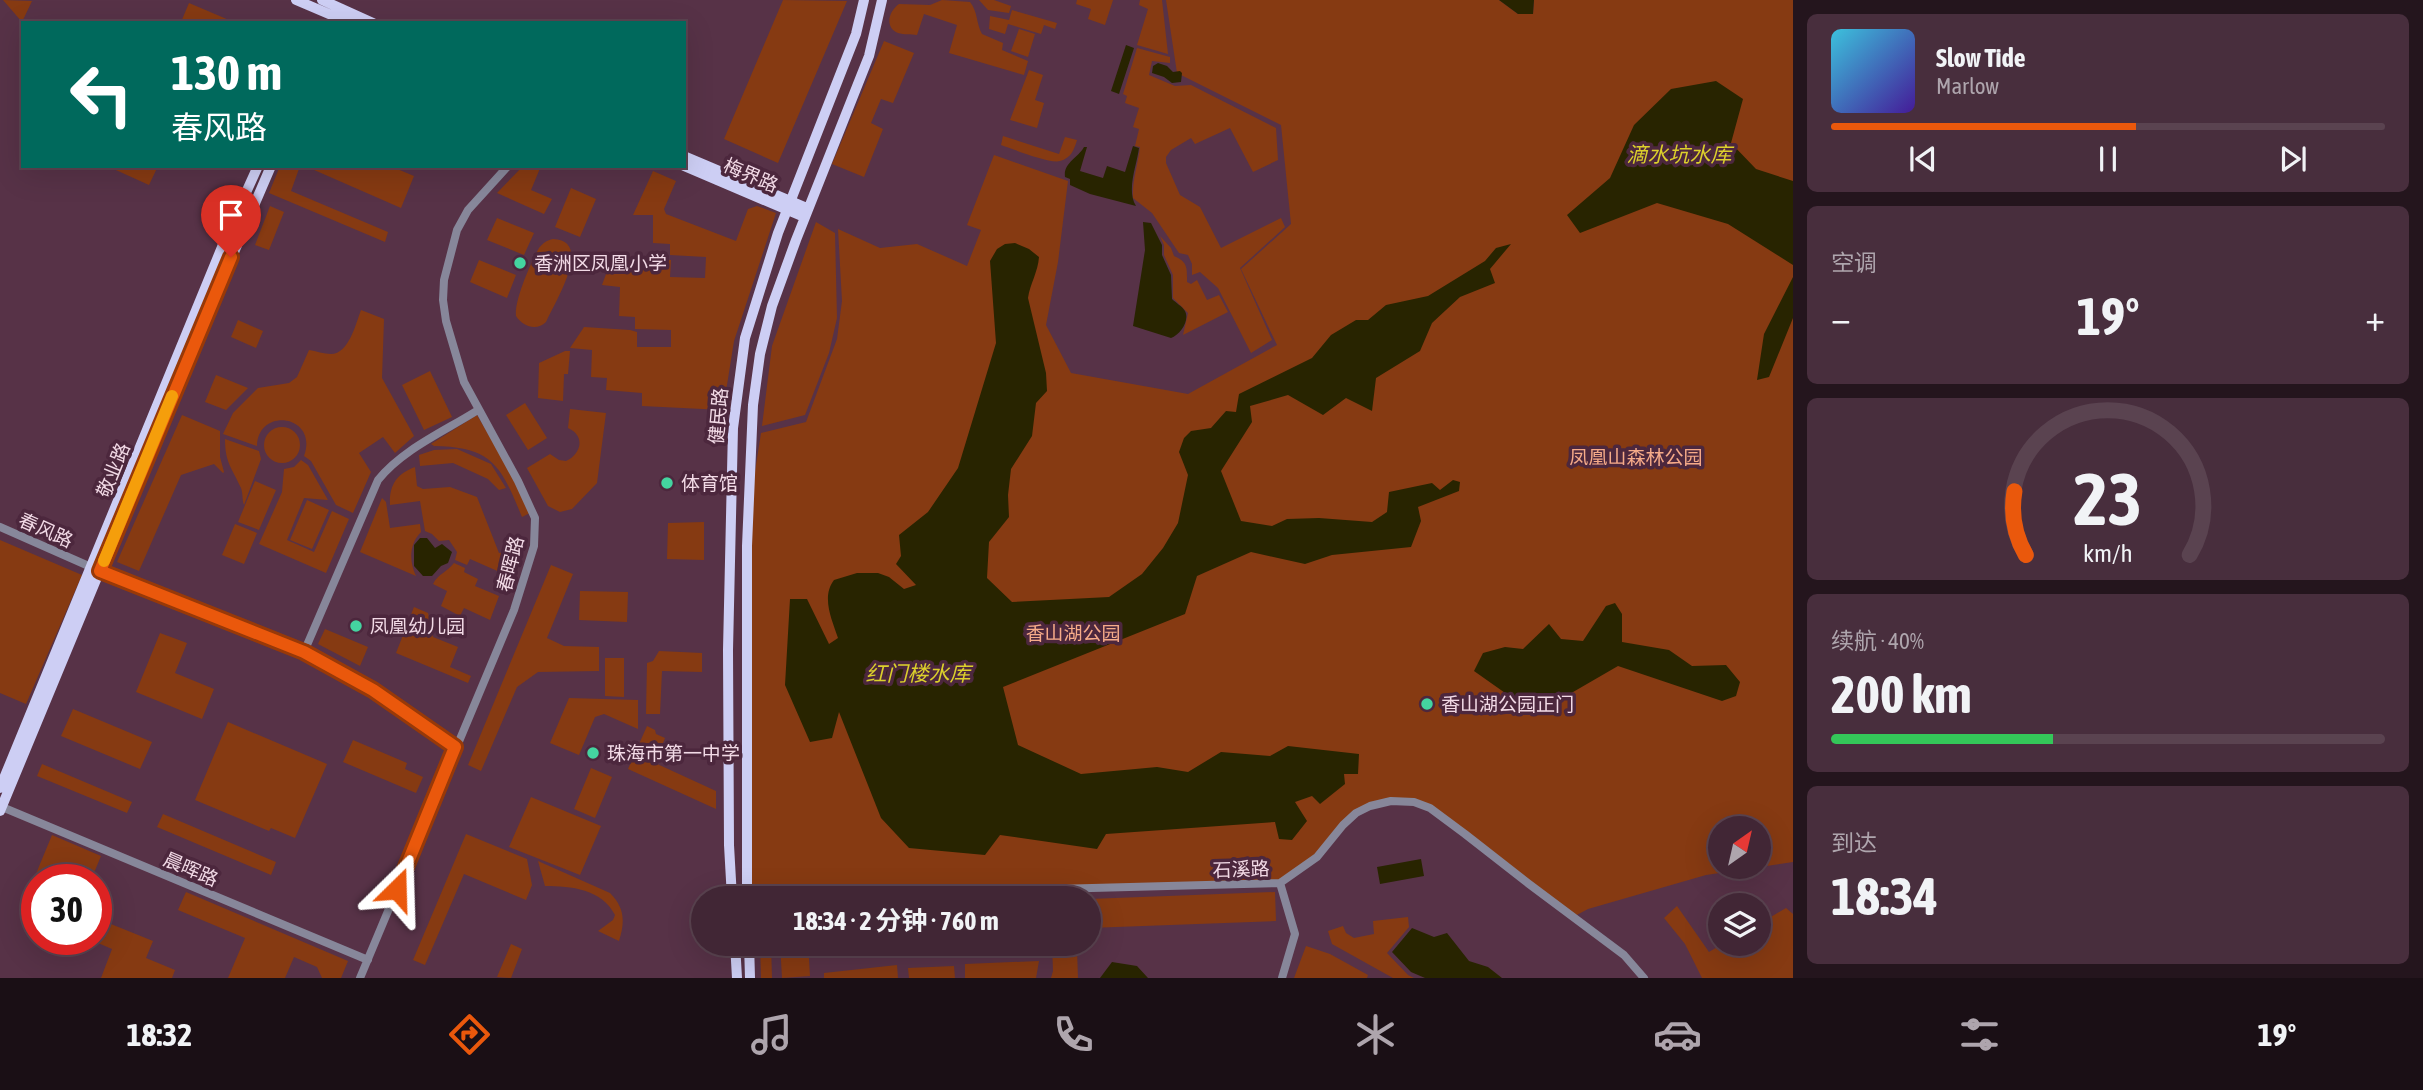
<!DOCTYPE html>
<html lang="zh">
<head>
<meta charset="utf-8">
<style>
	body { margin:0; font-family:"Asap Condensed","Noto Sans SC",sans-serif; background:#482e3d; color:#f1f3f6; height:100vh; display:flex; flex-direction:column; font-size:26px; white-space:nowrap }
	* { box-sizing:border-box; margin:0 }
	p { font-size:23px; color:#aea5ad }
	.icon { flex:none; width:38px; height:38px; fill:none; stroke:currentColor; stroke-width:2; stroke-linecap:round; stroke-linejoin:round }
	.map { position:relative; flex:1; overflow:hidden }
	.details { display:flex; flex-direction:column; gap:14px; padding:14px; background:#24151d; width:630px }
	.details>* { flex:none }
	.banner { position:absolute; left:21px; top:21px; width:665px; height:147px; border-radius:0px; box-shadow:0 7px 28px #0002,0 0 0 2px #5a4350; background:#00695c; color:#fff; overflow:hidden }
	.needle { width:46px; rotate:34deg }
	.fabs { position:absolute; left:1708px; top:816px; display:grid; gap:14px }
	.fabs a { display:grid; place-items:center; width:63px; height:63px; border-radius:50%; background:#412635; box-shadow:0 7px 28px #0002,0 0 0 2px #5a4350; font-size:35px }
	.speed { position:absolute; left:21px; top:864px; display:flex; gap:14px; font-size:35px; font-weight:700; text-align:center }
	.speed>* { display:grid; place-content:center; width:91px; height:91px; border-radius:50%; background:#412635; box-shadow:0 7px 28px #0002,0 0 0 2px #5a4350; line-height:1 }
	.speed .limit { border:10px solid #d22; background:#fff; color:#111 }
	.pin { position:absolute; display:grid; place-items:center; width:60px; height:60px; color:#fff; margin:-72px -30px; border-radius:50% 50% 50% 0; rotate:-45deg; box-shadow:0 0 7px #0007 }
	.pin .icon { rotate:45deg }
	.me { position:absolute; width:77px; margin:-38px; rotate:22deg; stroke-linejoin:round; filter:drop-shadow(0 0 5px #0008) }
	.turn { display:flex; align-items:center; gap:24px; height:147px; padding:0 35px; font-size:32px }
	.turn .icon { width:91px; height:91px; stroke-width:2.5 }
	.turn b { display:block; font-size:49px; line-height:60px }
	.big { font-size:52px; font-weight:700; line-height:1.1 }
	.details .widget { flex:1; display:flex; flex-direction:column; justify-content:center; gap:10px; min-width:0; padding:0 24px; border-radius:10px; background:#482e3d }
	.details .dial { align-items:center; gap:0 }
	.dial svg { height:182px; overflow:visible; fill:none; stroke:#5a4350; stroke-width:7; stroke-linecap:round; text-anchor:middle }
	.dial text { fill:#f1f3f6; stroke:none }
	.song { display:flex; align-items:center; gap:21px }
	.cover { width:84px; height:84px; border-radius:10px; background:linear-gradient(135deg,hsl(190 70% 55%),hsl(260 70% 35%)) }
	.played { height:7px; border-radius:4px; background:linear-gradient(90deg,#ea580c 55%,#5a4350 55%) }
	.keys { display:flex; justify-content:space-around; direction:ltr }
	.heat { display:flex; justify-content:space-between; align-items:center; font-size:38px; direction:ltr }
	.charge { height:10px; border-radius:5px; background:linear-gradient(90deg,#34c759 40%,#5a4350 0) }
	.trip { position:absolute; left:691px; top:886px; width:410px; height:70px; border-radius:35px; background:#412635; box-shadow:0 7px 28px #0002,0 0 0 2px #5a4350; font-weight:700; line-height:70px; text-align:center }
	.dock { display:flex; height:112px; justify-content:space-around; align-items:center; background:#1a0f15; color:#aea5ad }
	.dock .icon { width:49px; height:49px }
	.dock .selected { color:#ea580c }
	.dock b { font-size:32px; color:#f1f3f6 }
	main { display:flex; flex:1; min-height:0 }
	.map>svg:first-child { display:block }
</style>
</head>
<body>
<main>
<div class="map">
<svg width="1793" height="978" viewBox="0 0 1793 978">
	<rect width="100%" height="100%" fill="#573247"/>
	<!-- green -->
	<path fill="#863a12" fill-rule="evenodd" d="M3,0L32,1L22,22Z
		M783,0L847,1L778,163L724,139Z
		M942,0L970,2C978,12 976,23 982,34L1003,43L1002,50L1028,61L1024,75L949,53L957,25L924,14L917,35C911,34 904,35 898,33C884,27 889,11 899,4L930,5Z
		M979,0H994L1011,6L1009,13L988,10Z
		M1077,0H1113L1105,25L1088,19L1091,9L1076,4Z
		M1140,0H1162L1168,54L1137,45L1148,9L1139,5Z
		M1166,0H1499L1518,14H1533L1534,0H1793V862L1706,875L1588,909L1573,917L1430,808L1406,801L1363,809L1324,851L1280,883L747,897L749,510L761,433L806,422L837,339L842,301L838,229L880,248L917,244L967,266L981,230L967,225L994,155L1068,181L1058,262L1046,325L1071,373L1188,394L1277,345L1241,269L1291,224L1281,125L1177,73ZM1720,828H1759V866H1720Z
		M189,3L236,23L181,22Z
		M1012,10L1057,23L1055,29L1044,25L1041,34L1008,24L1005,34L989,29L990,16L1009,20Z
		M1019,29L1035,34L1028,57L1011,51Z
		M884,41L914,53L893,103L881,99L871,123L883,129L864,177L832,164Z
		M1137,48L1170,57V63L1152,61L1149,75L1175,86L1191,85L1276,128L1278,160L1253,172L1230,128L1195,144L1191,138L1171,150L1166,157V163L1180,195L1200,207L1221,248L1281,218L1285,227L1240,268L1272,340L1251,353L1218,288L1200,272L1192,275V264L1188,255L1179,253L1152,213L1133,198C1132,181 1138,164 1140,147L1135,146L1139,129L1133,127L1139,108L1125,103L1127,96L1123,94Z
		M1029,70L1043,75L1035,100L1044,103L1037,128L1010,120Z
		M1003,136L1059,154L1065,137L1077,140C1074,150 1071,158 1060,161C1050,164 1013,149 1001,145Z
		M107,166H158L149,185Z
		M280,166H300L291,191L388,232L385,242L269,193Z
		M305,166H390L414,176L401,208Z
		M523,166H541L531,190L552,199L544,214L497,193Z
		M653,171L676,181L664,209L666,214L736,241L748,209L757,206L776,213L734,341L723,410L642,406V393L606,390L607,378L591,377L592,350L570,348L584,327L630,330L637,332V347H671V330L635,329V317L619,316L620,287L602,285L612,258L671,260L670,277L705,278L706,257L670,255V244L653,243V215H633Z
		M571,188L596,199L580,237L555,227Z
		M270,206L284,212L269,250L255,245Z
		M497,218L534,233L524,255L487,240Z
		M816,222L835,233L837,318L829,353L805,415L762,426L772,346Z
		M1160,236L1171,248L1174,256C1188,262 1187,268 1187,282L1191,284L1197,280L1207,300L1219,295L1228,312L1183,335L1188,313L1173,298V275L1164,255V245Z
		M553,239C594,240 555,302 546,322C537,331 523,327 516,316C514,301 531,262 539,248C543,243 547,240 553,239Z
		M479,260L516,275L507,298L470,282Z
		M361,310L384,319L382,378L414,436L395,453L383,437L359,453L371,472L353,513L336,505L311,461L304,456C319,415 258,406 257,446L223,434L233,413L258,388L289,383L297,377L309,350C316,351 324,354 331,354C349,354 356,323 361,310Z
		M238,320L263,331L256,348L231,337Z
		M565,351H570L568,374H564L563,401L538,398L539,363Z
		M430,371L452,417L424,430L402,385Z
		M216,375L248,388L226,410L205,402Z
		M525,403L547,438L528,450L506,415Z
		M570,409L606,413L597,483L572,509L560,512L548,506L527,468L550,454L559,460L566,461C581,454 586,436 568,428Z
		M182,415L220,431V457L224,472L223,473L214,464L181,475L139,571L117,562Z
		M477,415L515,480L530,513L522,517C501,466 493,447 434,446L431,444Z
		M264 445a18 18 0 1 1 36 0a18 18 0 1 1-36 0Z
		M225,439L259,451L261,459L244,505C242,500 243,493 241,488C232,468 225,463 225,439Z
		M457,449L491,464L506,488L499,490L488,479L453,463L420,466L419,455L434,450Z
		M301,460L308,465L328,500L304,498L287,540L314,552L332,511L349,519L326,573L259,544L282,492L284,469L294,467Z
		M415,467L417,486L423,489L450,487L477,497L499,553L520,549L511,577L470,559L467,565L455,560L457,552L449,540L439,541L432,534L425,531L420,501L390,505C389,486 396,474 415,467Z
		M255,481L276,490L259,530L238,522Z
		M382,498L386,502L390,528L420,524L421,532C409,544 409,562 416,576L360,552Z
		M307,500L329,510L312,549L290,540Z
		M704,522V560L667,559L668,523Z
		M235,524L257,533L244,564L222,555Z
		M0,540L82,575L26,704L0,693Z
		M454,563L465,568L464,572L478,579L475,586L499,596L490,620L464,608L460,616L441,606L447,591L433,584C438,574 447,572 454,563Z
		M551,565L573,574L547,638L564,646L599,647V671L538,672L517,687L481,771L468,765Z
		M580,591L628,592L627,622L579,620Z
		M414,607L428,613L433,637L458,647L450,667L471,676L468,683L396,653Z
		M325,629L368,647L360,666L318,644Z
		M160,633L187,643L175,673L214,689L202,719L136,692Z
		M659,651L702,653V672L662,671L660,714H646L647,663L653,661Z
		M605,658H624V697L605,696Z
		M569,698L638,700V729L604,714L595,717L579,755L550,743Z
		M73,709L152,742L140,769L61,736Z
		M228,722L327,764L295,838L271,828L269,831L195,800Z
		M647,726L655,730L656,734L665,738L655,763L716,791V809L628,769Z
		M353,740L407,763L405,769L423,777L416,793L343,762Z
		M42,764L132,802L127,813L37,776Z
		M591,768L612,777L595,818L574,809Z
		M531,797L601,826L580,875L509,847Z
		M163,814L276,862L271,875L157,827Z
		M466,834L527,859L532,885L526,900L464,874L425,965L413,960Z
		M52,835L101,856L91,880H37V903L26,898Z
		M538,861L610,893C625,908 625,922 619,941L598,931L613,920L615,915C602,889 571,886 545,886Z
		M186,892L348,961L341,978H322L317,967L294,957L285,978H228L245,938L178,910Z
		M1275,892L1276,921L1089,928V899Z
		M1037,894V898H921Z
		M1677,906L1709,952L1724,943H1759V924L1786,908L1793,914V978H1702L1685,944L1664,918Z
		M1408,917L1409,927L1387,953L1408,975L1414,978H1393L1332,944L1328,931L1343,926L1346,933L1354,938L1374,934L1373,921Z
		M96,918L153,941L146,958L175,970L172,978H101L112,949L91,940H96Z
		M760,943H771L772,978H761Z
		M780,943H808L810,976L782,978Z
		M1052,943H1069L1070,950H1077L1078,978H1051L1053,971Z
		M511,944L522,949L511,978L497,977Z
		M1306,946L1330,954L1368,975L1367,978H1294Z
		M1039,961L1036,978H965V964Z
		M897,965L898,978H824V973Z
		M954,966L955,978H909L908,968Z"/>
	<!-- water -->
	<path fill="#282400" d="M1499,0H1534L1533,14H1518Z
		M1126,45L1134,48L1119,94L1111,91Z
		M1158,63L1167,66L1173,72L1180,71L1182,73L1181,82L1172,83L1164,77L1152,73L1153,66Z
		M1716,81L1743,99L1731,143L1756,169L1793,181V265L1728,224L1657,203L1580,233L1567,215L1610,178L1634,125L1671,89Z
		M1133,146L1139,148C1137,165 1126,190 1136,206L1090,194L1070,185V179L1065,177C1063,163 1078,158 1084,147H1087L1080,171L1103,178L1107,166L1125,172Z
		M1143,222L1151,223L1162,245V255L1171,275L1172,299C1176,303 1182,306 1185,311C1190,321 1180,335 1171,338L1133,326L1145,250Z
		M1015,243L1029,249L1039,257C1038,272 1030,284 1028,298L1046,373L1047,391L1036,403L1032,436L1011,469L1008,495L1009,517L989,542L987,578L1012,602L1109,597L1142,574L1163,548L1178,523L1188,475L1179,452L1184,438L1191,431L1211,428L1226,411L1236,412L1239,394L1312,358L1331,335L1356,320H1368L1386,305L1428,296L1485,261L1496,248L1511,244L1490,269L1495,283L1460,297L1432,323L1420,351L1376,378L1372,411L1346,398L1323,415L1288,395L1250,406L1252,422L1221,471L1241,521L1272,526L1287,519L1319,518L1372,522L1387,512L1389,492L1432,483L1440,490L1453,480L1460,482L1459,491L1418,507L1421,521L1411,547L1332,555L1305,564L1251,552L1197,576L1185,614L1003,687L1018,745L1081,774L1157,767L1188,772L1221,752L1270,756L1288,746L1359,754L1358,774H1344L1345,784L1320,804L1312,796L1295,802L1307,821L1292,840L1279,839L1275,822L1106,834L1097,849L1000,835L985,855L909,848L881,818L839,712L832,738L810,742L785,685L790,599H807L829,644L838,638C832,620 821,597 834,580L857,573H878L889,577L904,589L916,585L896,564L901,556L899,535L928,512L958,468L996,343L990,261L997,249L1005,244Z
		M1793,277V318L1769,377L1757,380L1764,334Z
		M420,538H427L435,548L442,544L452,552L448,563L441,566L432,576H423L414,566V545Z
		M1615,603L1622,614V642L1669,650L1692,666L1726,665L1740,682L1736,696L1722,701L1618,666L1561,699L1525,707L1474,671L1483,653L1505,647L1523,649L1549,624L1561,639L1583,641L1606,606Z
		M1421,859L1424,876L1380,884L1377,867Z
		M1412,928L1434,937L1447,933L1469,961L1488,967L1502,978H1425L1411,972L1392,952Z
		M1112,962L1137,966L1148,978H1100Z"/>
	<g fill="none" stroke-linecap="round" stroke-linejoin="round">
		<!-- minor -->
		<path stroke="#87879a" stroke-width="8" d="M0,527L100,571L304,652L374,690L455,747
			M304,652L378,480C403,449 445,431 478,410
			M2,807L368,960
			M1280,883L1295,934L1282,978
			M747,897L1280,883L1317,857L1343,825L1356,813L1370,806L1391,801L1414,802L1430,808L1465,834L1529,884L1624,955L1644,978
			M360,978L514,610L534,546L535,518L518,481L464,382L446,321L443,300L444,280L457,230L468,210L508,166"/>
		<!-- major -->
		<path stroke="#cdcef4" stroke-width="10" d="M296,0L350,23
			M322,0L373,23
			M684,156L807,208
			M684,166L804,217
			M0,788L229,230L258,166
			M0,811L174,392L271,166
			M732,898L729,845L728,650L733,428L745,338L778,233L856,34L864,0
			M747,898V546L753,405L760,354L772,306L796,240L869,56L882,0
			M735,943L737,978
			M749,943L750,978"/>
	</g>
	<g fill="none" stroke-linecap="round" stroke-linejoin="round">
		<defs>
			<path id="route" d="M231,257L100,571L304,652L373,690L455,747L397,889"/>
		</defs>
		<!-- route casing -->
		<use href="#route" stroke="#983908" stroke-width="18"/>
		<!-- route -->
		<use href="#route" stroke="#ea580c" stroke-width="12"/>
		<!-- slow -->
		<path stroke="#f59e0b" stroke-width="12" d="M104,561L172,396"/>
	</g>
	<!-- markers -->
	<g fill="#44d4a0" stroke="#4c273d" stroke-width="2.5">
		<circle cx="520" cy="263" r="7"/>
		<circle cx="667" cy="483" r="7"/>
		<circle cx="356" cy="626" r="7"/>
		<circle cx="1427" cy="704" r="7"/>
		<circle cx="593" cy="753" r="7"/>
	</g>
	<g text-anchor="middle" stroke-width="7" stroke-linejoin="round" paint-order="stroke">
		<!-- street labels -->
		<g font-size="19" fill="#f2dae6" stroke="#4c273d">
			<text transform="translate(751 175) rotate(23)" y="7">梅界路</text>
			<text transform="translate(718 416) rotate(-85)" y="7">健民路</text>
			<text transform="translate(113 470) rotate(-68)" y="7">敬业路</text>
			<text transform="translate(46 530) rotate(24)" y="7">春风路</text>
			<text transform="translate(510 564) rotate(-76)" y="7">春晖路</text>
			<text transform="translate(191 869) rotate(23)" y="7">晨晖路</text>
			<text transform="translate(1241 869) rotate(-2)" y="7">石溪路</text>
		</g>
		<!-- poi labels -->
		<g font-size="19" fill="#f2dae6" stroke="#4c273d" text-anchor="start">
			<text x="534" y="270">香洲区凤凰小学</text>
			<text x="681" y="490">体育馆</text>
			<text x="370" y="633">凤凰幼儿园</text>
			<text x="1441" y="711">香山湖公园正门</text>
			<text x="607" y="760">珠海市第一中学</text>
		</g>
		<!-- park labels -->
		<g font-size="19" fill="#f6ab89" stroke="#4c273d">
			<text x="1636" y="464">凤凰山森林公园</text>
			<text x="1073" y="640">香山湖公园</text>
		</g>
		<!-- water labels -->
		<g font-size="21" font-style="italic" fill="#dcd02c" stroke="#4c273d">
			<text x="1679" y="162">滴水坑水库</text>
			<text x="918" y="681">红门楼水库</text>
		</g>
	</g>
</svg>
<div class="fabs">
<a><svg class="needle" viewBox="-14 -14 28 28"><path d="M0-13l5 13h-10z" fill="#e53935"/><path d="M0 13l5-13h-10z" fill="#aea5ad"/></svg></a>
<a><svg class="icon" aria-label="layers" viewBox="0 0 24 24"><path d="M12 4l9 5-9 5-9-5zM3 14l9 5 9-5"/></svg></a>
</div>
<div class="speed"><div class="limit">30</div></div>
<div class="pin" style="left:231px;top:257px;background:#d93025"><svg class="icon" aria-label="arrive" viewBox="0 0 24 24"><path d="M6 21V4h12l-3 4 3 4H6"/></svg></div>
<svg class="me" style="left:397px;top:889px" viewBox="-20 -20 40 40"><path d="M0-17L14 15 0 8-14 15z" fill="#ea580c" stroke="#fff" stroke-width="4"/></svg>
<div class="trip">18:34 · 2 分钟 · 760 m</div>
<div class="banner">
<div class="turn"><svg class="icon" aria-label="left" viewBox="0 0 24 24"><path d="M17 20v-9H6M10 6l-5 5 5 5"/></svg><div><b>130 m</b>春风路</div></div>
</div>
</div>
<section class="details">
<div class="widget">
<div class="song"><i class="cover"></i><div><b>Slow Tide</b><p>Marlow</p></div></div>
<div class="played"></div>
<div class="keys"><svg class="icon" aria-label="previous" viewBox="0 0 24 24"><path d="M18 5L8 12l10 7zM5 5v14"/></svg><svg class="icon" aria-label="pause" viewBox="0 0 24 24"><path d="M8 5v14M16 5v14"/></svg><svg class="icon" aria-label="next" viewBox="0 0 24 24"><path d="M6 5l10 7-10 7zM19 5v14"/></svg></div>
</div>
<div class="widget"><p>空调</p>
<div class="heat"><a>−</a><b class="big">19°</b><a>+</a></div>
</div>
<div class="widget dial"><svg viewBox="0 0 100 80">
<path d="M14 69A42 42 0 1 1 86 69"/>
<path d="M14 69A42 42 0 0 1 9 41" stroke="#ea580c"/>
<text x="50" y="56" font-size="32" font-weight="700">23</text>
<text x="50" y="72" font-size="11">km/h</text>
</svg></div>
<div class="widget"><p>续航 · 40%</p><b class="big">200 km</b><div class="charge"></div></div>
<div class="widget"><p>到达</p><b class="big">18:34</b></div>
</section>
</main>
<nav class="dock">
<b>18:32</b>
<svg class="icon selected" aria-label="directions" viewBox="0 0 24 24"><path d="M12 3l9 9-9 9-9-9zM9 14v-3h6M13 9l2 2-2 2"/></svg>
<svg class="icon" aria-label="music" viewBox="0 0 24 24"><path d="M9 18V5l10-2v13"/><circle cx="6" cy="18" r="3"/><circle cx="16" cy="16" r="3"/></svg>
<svg class="icon" aria-label="phone" viewBox="0 0 24 24"><path d="M5 4h4l2 5-3 2q2 4 5 5l2-3 5 2v4C11 20 4 13 5 4z"/></svg>
<svg class="icon" aria-label="climate" viewBox="0 0 24 24"><path d="M12 3v18M4 7l16 10M4 17L20 7"/></svg>
<svg class="icon" aria-label="car" viewBox="0 0 24 24"><path d="M5 17H2v-5l4-1 3-4h7l3 4 3 1v5h-3M9 17h6M6 11h13"/><circle cx="7" cy="17" r="2"/><circle cx="17" cy="17" r="2"/></svg>
<svg class="icon" aria-label="filters" viewBox="0 0 24 24"><path d="M4 7h16M4 17h16"/><circle cx="9" cy="7" r="2"/><circle cx="15" cy="17" r="2"/></svg>
<b>19°</b>
</nav>
</body>
</html>
